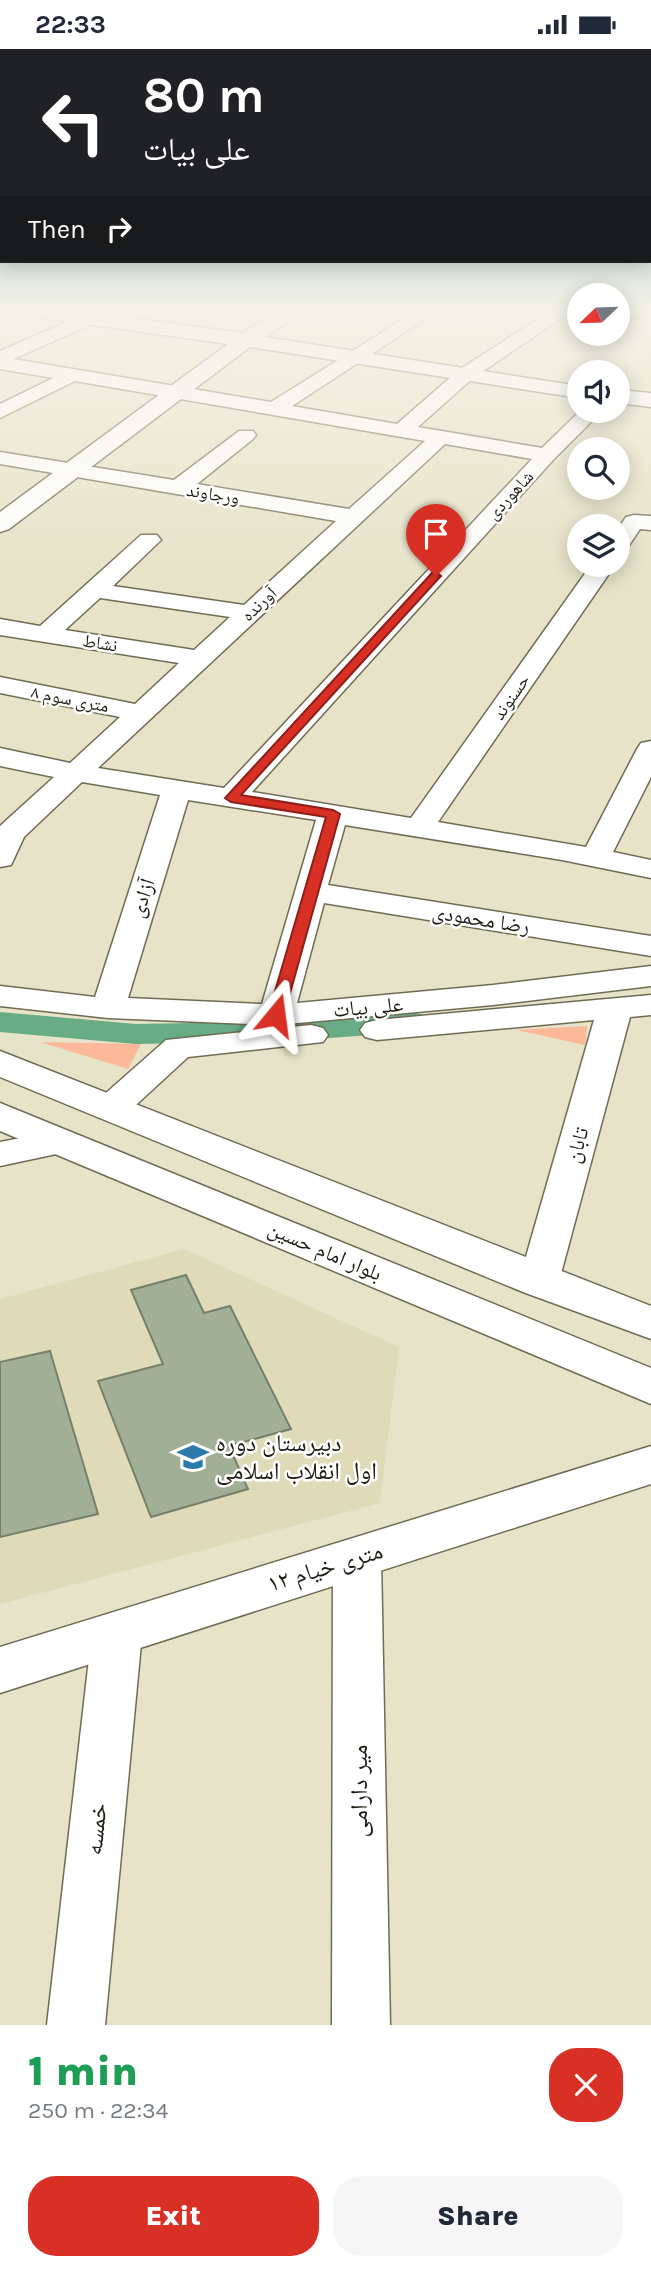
<!DOCTYPE html>
<html lang="en">
<head>
<meta charset="utf-8">
<style>
	:root { --surface:#fff; --page:#f6f6f7; --text:#1f2937; --muted:#747a83; --accent:#d93025 }
	body { margin:0; font-family:Karla,"Noto Naskh Arabic",sans-serif; background:var(--page); color:var(--text); height:100vh; display:flex; flex-direction:column; font-size:26px; white-space:nowrap }
	* { box-sizing:border-box; margin:0 }
	p { font-size:23px; color:var(--muted) }
	.icon { flex:none; width:38px; height:38px; fill:none; stroke:currentColor; stroke-width:2; stroke-linecap:round; stroke-linejoin:round }
	.map { position:relative; height:1976px; overflow:hidden }
	.side { display:flex; flex-direction:column; background:var(--surface); flex:1 }
	.side>* { flex:none }
	.guide { position:absolute; left:0px; top:0px; width:651px; height:214px; box-shadow:0 4px 18px #0003; background:#202124; color:#fff; overflow:hidden }
	.needle { width:46px; rotate:247deg }
	.controls { position:absolute; left:567px; top:234px; display:grid; gap:14px }
	.controls a { display:grid; place-items:center; width:63px; height:63px; border-radius:50%; background:var(--surface); box-shadow:0 4px 18px #0003; font-size:35px }
	.pin { position:absolute; display:grid; place-items:center; width:60px; height:60px; color:#fff; margin:-72px -30px; border-radius:50% 50% 50% 0; rotate:-45deg; box-shadow:0 0 7px #0007 }
	.pin .icon { rotate:45deg }
	.me { position:absolute; width:77px; margin:-38px; rotate:16deg; stroke-linejoin:round; filter:drop-shadow(0 0 5px #0008) }
	.turn { display:flex; align-items:center; gap:24px; height:147px; padding:0 28px; font-size:32px }
	.turn .icon { width:91px; height:91px; stroke-width:2.5 }
	.turn b { display:block; font-size:49px; line-height:60px }
	.then { display:flex; align-items:center; height:66px; padding:0 28px; background:#0003; gap:14px; font-size:26px }
	.round { display:grid; place-items:center; flex:none; width:74px; height:74px; border-radius:28px; background:var(--page) }
	.summary { display:flex; align-items:center; justify-content:space-between; height:119px; padding:0 28px }
	h1 { font-size:42px; font-weight:800; line-height:52px; color:#1e9e55 }
	.button { display:flex; gap:14px; margin-top:auto; padding:14px 28px }
	.button a { flex:1; height:80px; border-radius:28px; background:var(--accent); color:#fff; font-size:28px; font-weight:800; line-height:80px; text-align:center }
	.button a+a { background:var(--page); color:var(--text) }
	.status { display:flex; justify-content:space-between; align-items:center; height:49px; padding:0 35px; background:var(--surface); direction:ltr }
	.status svg { height:19px; fill:currentColor }
	.map>svg:first-child { display:block }
</style>
</head>
<body>
<div class="status"><b>22:33</b><svg viewBox="0 0 49 12"><path d="M0 12V9h3v3zM5 12V6h3v6zM10 12V3h3v9zM15 12V0h3v12zM26 1h20v11H26zM47 4h2v5h-2z"/></svg></div>
<div class="map">
<svg width="651" height="1976" viewBox="0 0 651 1976">
	<rect width="100%" height="100%" fill="#e6e3c8"/>
	<path fill="#dfdbb8" d="M651 305V340L618 336V324H604Z
		M184 1200 399 1298 380 1454 0 1555V1250Z"/>
	<path fill="#fbb999" d="M587 977 585 996 516 981Z
		M40 993 141 995 128 1020Z"/>
	<g fill="none" stroke-linecap="round" stroke-linejoin="round">
		<path fill="#67ac84" fill-rule="evenodd" d="M0 963 136 975 289 972 412 963 424 966 429 973 424 980 412 983 289 992 136 995 0 983Z"/>
	</g>
	<path fill="#a2af97" stroke="#75806a" stroke-width="2" d="M186 1226 204 1264 230 1257 291 1380 229 1397 248 1440 151 1468 98 1332 163 1315 131 1241Z
		M50 1302 98 1465 0 1488V1313Z"/>
	<g fill="none" stroke-linecap="round" stroke-linejoin="round">
		<g stroke="#6f6c54" stroke-width="3">
			<path id="minor" d="M95 261H119L116 265 13 310 271 353 418 261H439L292 357 397 375 459 321 552 261H573L473 329 418 378 542 399 580 362H602L554 410 252 743 411 769 591 516H615L438 773 586 798 637 700 641 694 651 692V728L613 803 651 811V829L562 811 345 776 328 836 651 887V907L324 854 297 954 493 936 651 917V937L493 956 276 976 108 969 0 957V937L95 948 160 746 82 733 24 788 11 816 0 818V777L54 728 0 717V699L70 714 120 668 0 644V628L135 655 179 614 0 586V570L40 577 141 486H157L161 491 113 537 244 556 336 472 0 415V403L174 431 239 382H253L256 386 253 390 197 435 349 460 425 392 75 332 0 369V355L53 329 0 320V302ZM445 395 532 410 224 739 98 719ZM100 549 230 568 194 601 65 581ZM188 751 316 771 262 955 128 949Z
				M618 261H651V271L618 267Z
				M634 466 651 467V481L640 480 626 501 618 503V480L626 468Z
				M651 946V966L630 968 559 1232 553 1242 539 1246 525 1242 519 1232 594 971 377 991 365 988 360 981 365 974 377 971Z
				M311 976 323 979 328 986 323 993 188 1008 124 1067 111 1070 98 1067 93 1059 98 1051 166 991Z
				M62 1081 75 1085 81 1093 75 1101 0 1117V1093Z
				M357 1489 374 1495 381 1508 390 1976H332L333 1508 340 1495Z
				M117 1564 134 1570 142 1584 105 1976H47L92 1584 100 1570Z"/>
		</g>
		<g stroke="#6f6c54" stroke-width="3">
			<path id="tertiary" d="M20 261H71L242 284 281 261H304L265 288 579 337V349L250 298 9 480 0 483V463L228 295 30 267Z
				M618 341 651 344V358L618 354Z
				M651 1397V1435L0 1644V1598Z"/>
		</g>
		<g stroke="#6f6c54" stroke-width="3">
			<path id="secondary" d="M0 1002 651 1257V1290L523 1243 0 1028Z
				M0 1054 651 1319V1355L0 1082Z"/>
		</g>
		<use href="#minor" fill="#fff" fill-rule="evenodd"/>
		<use href="#tertiary" fill="#fff" fill-rule="evenodd"/>
		<use href="#secondary" fill="#fff" fill-rule="evenodd"/>
	</g>
	<linearGradient id="sky" x2="0" y2="1"><stop stop-color="#74b1c0"/><stop offset="0.49" stop-color="#f4f2e6"/><stop offset="1" stop-color="#f4f2e6" stop-opacity="0"/></linearGradient>
	<rect width="651" height="537" fill="url(#sky)"/>
	<path fill="#d93025" stroke="#8d1f18" stroke-width="2" d="M436 523 441 527 439 529 241 746 333 761 340 765 284 966 282 970H271L268 966 326 768 231 753 225 749 432 524Z"/>
	<defs>
		<g id="school-bare" transform="scale(2.415)"><path d="M0-5L7-2L0 1L-7-2ZM-4 1L0 2.5L4 1V4Q0 6-4 4Z" fill="#2a7bac" stroke="#fff" stroke-width="2.5" paint-order="stroke"/></g>
	</defs>
	<g fill-rule="evenodd">
		<use href="#school-bare" x="193" y="1408"/>
	</g>
	<g text-anchor="middle" stroke-width="5" stroke-linejoin="round" paint-order="stroke">
		<g font-size="18" fill="#1d1b12" stroke="#fff">
			<text transform="translate(213 445) rotate(9)" y="6">ورجاوند</text>
			<text transform="translate(510 446) rotate(-47)" y="6">شاهوردی</text>
			<text transform="translate(259 555) rotate(-43)" y="6">آورنده</text>
			<text transform="translate(100 594) rotate(9)" y="6">نشاط</text>
			<text transform="translate(511 648) rotate(-55)" y="6">حسنوند</text>
			<text transform="translate(70 650) rotate(11)" y="6">۸ متری سوم</text>
		</g>
		<g font-size="21" fill="#1d1b12" stroke="#fff">
			<text transform="translate(142 849) rotate(-72)" y="7">آزادی</text>
			<text transform="translate(481 870) rotate(9)" y="7">رضا محمودی</text>
			<text transform="translate(368 958) rotate(-5)" y="7">علی بیات</text>
			<text transform="translate(577 1096) rotate(-74)" y="7">تابان</text>
			<text transform="translate(325 1202) rotate(23)" y="7">بلوار امام حسین</text>
		</g>
		<g font-size="24" fill="#1d1b12" stroke="#fff" text-anchor="start">
			<text x="216" y="1402">دبیرستان دوره<tspan x="216" dy="28">اول انقلاب اسلامی</tspan></text>
		</g>
		<g font-size="24" fill="#1d1b12" stroke="#fff">
			<text transform="translate(325 1518) rotate(-17)" y="8">۱۲ متری خیام</text>
			<text transform="translate(359 1742) rotate(-90)" y="8">میر دارامی</text>
			<text transform="translate(96 1780) rotate(-84)" y="8">خمسه</text>
		</g>
	</g>
</svg>
<div class="controls">
<a><svg class="needle" viewBox="-14 -14 28 28"><path d="M0-13l5 13h-10z" fill="#e53935"/><path d="M0 13l5-13h-10z" fill="#747a83"/></svg></a>
<a><svg class="icon" aria-label="sound" viewBox="0 0 24 24"><path d="M4 9h4l5-4v14l-5-4H4zM17 9q2 3 0 6"/></svg></a>
<a><svg class="icon" aria-label="search" viewBox="0 0 24 24"><circle cx="10" cy="10" r="6"/><path d="M15 15l6 6"/></svg></a>
<a><svg class="icon" aria-label="layers" viewBox="0 0 24 24"><path d="M12 4l9 5-9 5-9-5zM3 14l9 5 9-5"/></svg></a>
</div>
<div class="pin" style="left:436px;top:527px;background:#d93025"><svg class="icon" aria-label="arrive" viewBox="0 0 24 24"><path d="M6 21V4h12l-3 4 3 4H6"/></svg></div>
<svg class="me" style="left:276px;top:966px" viewBox="-20 -20 40 40"><path d="M0-17L14 15 0 8-14 15z" fill="#d93025" stroke="#fff" stroke-width="4"/></svg>
<div class="guide">
<div class="turn"><svg class="icon" aria-label="left" viewBox="0 0 24 24"><path d="M17 20v-9H6M10 6l-5 5 5 5"/></svg><div><b>80 m</b>علی بیات</div></div>
<div class="then">Then<svg class="icon" aria-label="right" viewBox="0 0 24 24"><path d="M7 20v-9h11M14 6l5 5-5 5"/></svg></div>
</div>
</div>
<section class="side">
<div class="summary"><div><h1>1 min</h1><p>250 m · 22:34</p></div><a class="round" style="background:#d93025;color:#fff"><svg class="icon" aria-label="close" viewBox="0 0 24 24"><path d="M6 6l12 12M18 6L6 18"/></svg></a></div>
<div class="button"><a>Exit</a><a>Share</a></div>
</section>
</body>
</html>
